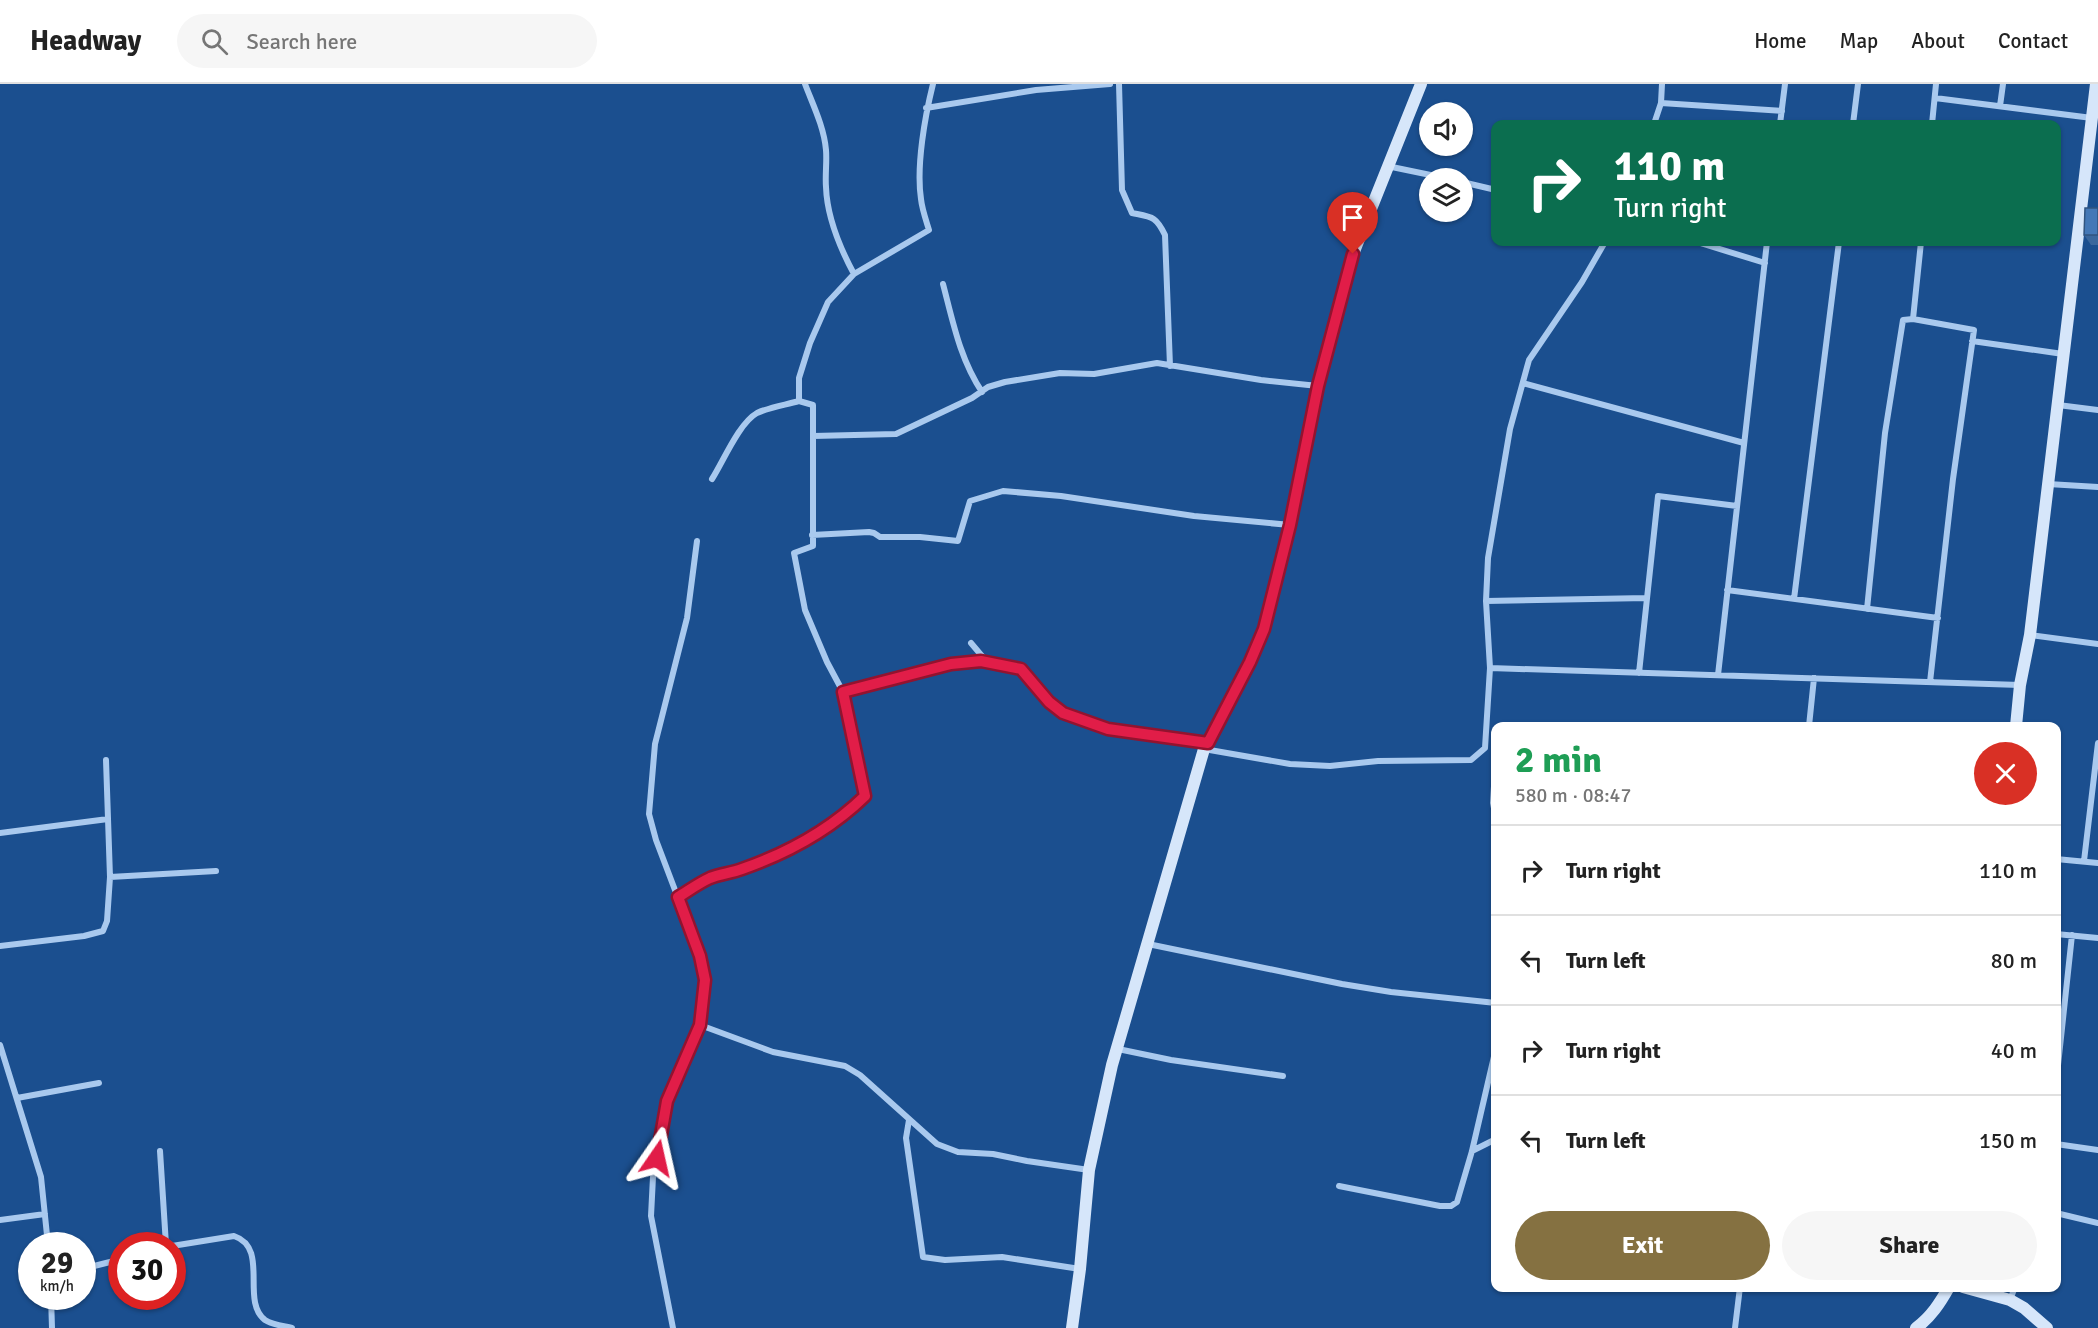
<!DOCTYPE html>
<html lang="en">
<head>
<meta charset="utf-8">
<style>
	:root { --surface:#fff; --page:#f6f6f6; --text:#222; --muted:#767676; --line:#e0e0e0; --accent:#857141 }
	body { margin:0; font-family:Signika,sans-serif; background:var(--page); color:var(--text); height:100vh; display:flex; flex-direction:column; font-size:22px; white-space:nowrap }
	* { box-sizing:border-box; margin:0 }
	p { font-size:20px; color:var(--muted) }
	.icon { flex:none; width:33px; height:33px; fill:none; stroke:currentColor; stroke-width:2; stroke-linecap:round; stroke-linejoin:round }
	.map { position:relative; flex:1; overflow:hidden }
	.drawer { position:absolute; left:1491px; top:638px; width:570px; height:570px; display:flex; flex-direction:column; background:var(--surface); border-radius:12px; box-shadow:0 2px 4px #0004 }
	.drawer>* { flex:none }
	.guide { position:absolute; left:1491px; top:36px; width:570px; height:126px; border-radius:12px; box-shadow:0 2px 4px #0004; background:#0b6e4f; color:#fff; overflow:hidden }
	.controls { position:absolute; left:1419px; top:18px; display:grid; gap:12px }
	.controls a { display:grid; place-items:center; width:54px; height:54px; border-radius:50%; background:var(--surface); box-shadow:0 2px 4px #0004; font-size:30px }
	.speed { position:absolute; left:18px; top:1148px; display:flex; gap:12px; font-size:30px; font-weight:700; text-align:center }
	.speed>* { display:grid; place-content:center; width:78px; height:78px; border-radius:50%; background:var(--surface); box-shadow:0 2px 4px #0004; line-height:1 }
	.speed small { font-size:15px; font-weight:400 }
	.speed .limit { border:9px solid #d22; background:#fff; color:#111 }
	.pin { position:absolute; display:grid; place-items:center; width:51px; height:51px; color:#fff; margin:-62px -26px; border-radius:50% 50% 50% 0; rotate:-45deg; box-shadow:0 0 6px #0007 }
	.pin .icon { rotate:45deg }
	.me { position:absolute; width:66px; margin:-33px; rotate:11deg; stroke-linejoin:round; filter:drop-shadow(0 0 4px #0008) }
	.turn { display:flex; align-items:center; gap:21px; height:126px; padding:0 24px; font-size:27px }
	.turn .icon { width:78px; height:78px; stroke-width:2.5 }
	.turn b { display:block; font-size:42px; line-height:51px }
	.round { display:grid; place-items:center; flex:none; width:63px; height:63px; border-radius:32px; background:var(--page) }
	.overview { display:flex; align-items:center; justify-content:space-between; height:102px; padding:0 24px }
	h1 { font-size:36px; font-weight:700; line-height:45px; color:#1e9e55 }
	.button { display:flex; gap:12px; margin-top:auto; padding:12px 24px }
	.button a { flex:1; height:69px; border-radius:36px; background:var(--accent); color:#fff; font-size:24px; font-weight:700; line-height:69px; text-align:center }
	.button a+a { background:var(--page); color:var(--text) }
	ul { padding:0; list-style:none }
	li { display:flex; align-items:center; gap:18px; height:90px; padding:0 24px; border-top:2px solid var(--line) }
	li div { flex:1 }
	li b { display:block; font-size:22px }
	li em { font-style:normal }
	header { display:flex; align-items:center; gap:36px; box-sizing:border-box; height:84px; padding:0 30px; background:var(--surface); border-bottom:2px solid var(--line) }
	header strong { font-size:28px }
	nav { display:flex; gap:33px; margin-inline-start:auto; font-size:21px }
	.search { width:420px; height:54px; background:var(--page); display:flex; align-items:center; gap:15px; box-sizing:border-box; padding:0 21px; border-radius:33px; color:var(--muted); font-size:22px }
	.map>svg:first-child { display:block }
</style>
</head>
<body>
<header>
<strong>Headway</strong>
<div class="search"><svg class="icon" aria-label="search" viewBox="0 0 24 24"><circle cx="10" cy="10" r="6"/><path d="M15 15l6 6"/></svg>Search here</div>
<nav><a>Home</a><a>Map</a><a>About</a><a>Contact</a></nav>
</header>
<div class="map">
<svg width="2098" height="1244" viewBox="0 0 2098 1244">
	<rect width="100%" height="100%" fill="#1b4f8f"/>
	<g fill="none" stroke-linecap="round" stroke-linejoin="round">
		<path stroke="#a9c9ee" stroke-width="6" d="M805 0C813 21 824 43 826 66 827 78 825 91 826 103 827 133 840 164 854 190
			M1119 0 1122 106 1132 129C1152 133 1156 132 1165 151L1170 282
			M1935 14 2092 34
			M1661 19 1782 27
			M2000 22 2003 0
			M926 24 1036 6 1110 0
			M1654 40 1661 19 1662 0
			M1780 40 1785 0
			M1853 40 1858 0
			M1932 40 1936 0
			M1387 82 1445 94
			M1462 98 1496 106
			M1697 158 1765 179
			M1921 158 1913 235 1974 246 1953 395 1930 598
			M943 200C953 238 960 275 982 308
			M1972 257 2063 270
			M1523 299 1744 359
			M2058 321 2098 326
			M813 352 896 350 972 314 988 303 1005 298 1060 289 1094 290 1157 279 1261 296 1318 302
			M712 395C723 378 739 339 757 329 770 323 785 321 799 317
			M2048 400 2098 403
			M812 451 869 448 874 449 880 453H920L958 457 970 417 1003 407 1061 412 1194 432 1290 441
			M697 457 687 534 655 660 649 730 656 756 700 872 705 896 700 941 773 968 845 982 860 991 937 1060 958 1068 993 1070 1027 1077 1089 1086
			M1727 506 1938 534
			M1794 515 1839 158
			M1486 517 1647 514
			M1867 525 1885 349 1903 236 1913 235
			M2030 551 2098 560
			M971 559 987 578
			M1490 584 2020 601
			M1639 589 1658 412 1737 422
			M1718 591 1767 158
			M843 608 951 580 981 577 1021 585 1049 618 1063 629 1108 645 1208 659
			M1809 642 1814 594
			M1204 665 1290 680 1330 682 1378 677 1471 676 1485 664 1490 584 1486 517 1488 474 1510 345 1529 276 1582 198 1605 158
			M1496 669 1493 719 1496 735
			M0 749 108 735
			M2056 775 2098 779
			M2084 777 2098 659
			M110 793 216 787
			M678 814C688 807 699 799 710 794 720 790 731 789 742 785 788 769 830 746 865 712L843 608 827 578 805 526 794 469 813 462V321L799 317V294L810 259 828 218 854 190 929 146C926 136 922 125 921 115 916 82 925 32 933 0
			M2056 850 2098 854
			M1148 860 1342 900 1391 908 1496 919
			M0 862 84 852 103 847 107 837 110 793 106 676
			M0 961 41 1093 48 1161
			M1118 965 1171 976 1283 992
			M2056 1000 2072 851
			M17 1014 99 999
			M909 1036 906 1054 923 1173 945 1176 1002 1173 1080 1185
			M2056 1060 2098 1066
			M160 1067 166 1161
			M1472 1067 1496 1055
			M1339 1102 1440 1122H1451L1457 1118 1472 1067 1496 964
			M2056 1129 2098 1139
			M0 1136 45 1130
			M172 1162 234 1152C270 1164 240 1217 265 1236 273 1241 284 1242 292 1244
			M82 1185 122 1175
			M51 1212 52 1244
			M2010 1216 2015 1203
			M673 1244 651 1132 653 1093 667 1017 700 941
			M1735 1244 1740 1203"/>
		<path stroke="#d6e6fa" stroke-width="12" d="M2016 642 2020 601 2030 551 2096 0
			M1963 1203 2010 1216 2024 1224 2047 1244
			M1072 1244 1080 1185 1089 1086 1112 981 1204 665 1250 578 1264 545 1290 441 1318 302 1353 170 1421 0
			M1916 1244C1931 1233 1940 1219 1949 1203"/>
	</g>
	<path fill="#3a679d" d="M2098 124V161H2091L2084 151Z"/>
	<path fill="#4478b7" stroke="#305480" stroke-width="1.5" d="M2085 124H2098V151H2084Z"/>
	<g fill="none" stroke-linecap="round" stroke-linejoin="round">
		<g stroke="#92132f" stroke-width="15">
			<path id="route" d="M657 1074 667 1017 700 941 705 896 700 872 678 813C688 807 699 799 710 794 720 790 731 789 742 785 788 769 830 746 865 712L843 608 951 580 981 577 1021 585 1049 618 1063 629 1108 645 1208 659 1250 578 1264 545 1290 441 1318 302 1353 170"/>
		</g>
		<use href="#route" stroke="#e11d48" stroke-width="10"/>
	</g>
</svg>
<div class="controls">
<a><svg class="icon" aria-label="sound" viewBox="0 0 24 24"><path d="M4 9h4l5-4v14l-5-4H4zM17 9q2 3 0 6"/></svg></a>
<a><svg class="icon" aria-label="layers" viewBox="0 0 24 24"><path d="M12 4l9 5-9 5-9-5zM3 14l9 5 9-5"/></svg></a>
</div>
<div class="speed"><div>29<small>km/h</small></div><div class="limit">30</div></div>
<div class="pin" style="left:1353px;top:170px;background:#d93025"><svg class="icon" aria-label="arrive" viewBox="0 0 24 24"><path d="M6 21V4h12l-3 4 3 4H6"/></svg></div>
<svg class="me" style="left:657px;top:1074px" viewBox="-20 -20 40 40"><path d="M0-17L14 15 0 8-14 15z" fill="#e11d48" stroke="#fff" stroke-width="4"/></svg>
<div class="guide">
<div class="turn"><svg class="icon" aria-label="right" viewBox="0 0 24 24"><path d="M7 20v-9h11M14 6l5 5-5 5"/></svg><div><b>110 m</b>Turn right</div></div>
</div>
<section class="drawer">
<div class="overview"><div><h1>2 min</h1><p>580 m · 08:47</p></div><a class="round" style="background:#d93025;color:#fff"><svg class="icon" aria-label="close" viewBox="0 0 24 24"><path d="M6 6l12 12M18 6L6 18"/></svg></a></div>
<ul>
<li><svg class="icon" aria-label="right" viewBox="0 0 24 24"><path d="M7 20v-9h11M14 6l5 5-5 5"/></svg><div><b>Turn right</b></div><em>110 m</em></li>
<li><svg class="icon" aria-label="left" viewBox="0 0 24 24"><path d="M17 20v-9H6M10 6l-5 5 5 5"/></svg><div><b>Turn left</b></div><em>80 m</em></li>
<li><svg class="icon" aria-label="right" viewBox="0 0 24 24"><path d="M7 20v-9h11M14 6l5 5-5 5"/></svg><div><b>Turn right</b></div><em>40 m</em></li>
<li><svg class="icon" aria-label="left" viewBox="0 0 24 24"><path d="M17 20v-9H6M10 6l-5 5 5 5"/></svg><div><b>Turn left</b></div><em>150 m</em></li>
</ul>
<div class="button"><a>Exit</a><a>Share</a></div>
</section>
</div>
</body>
</html>
